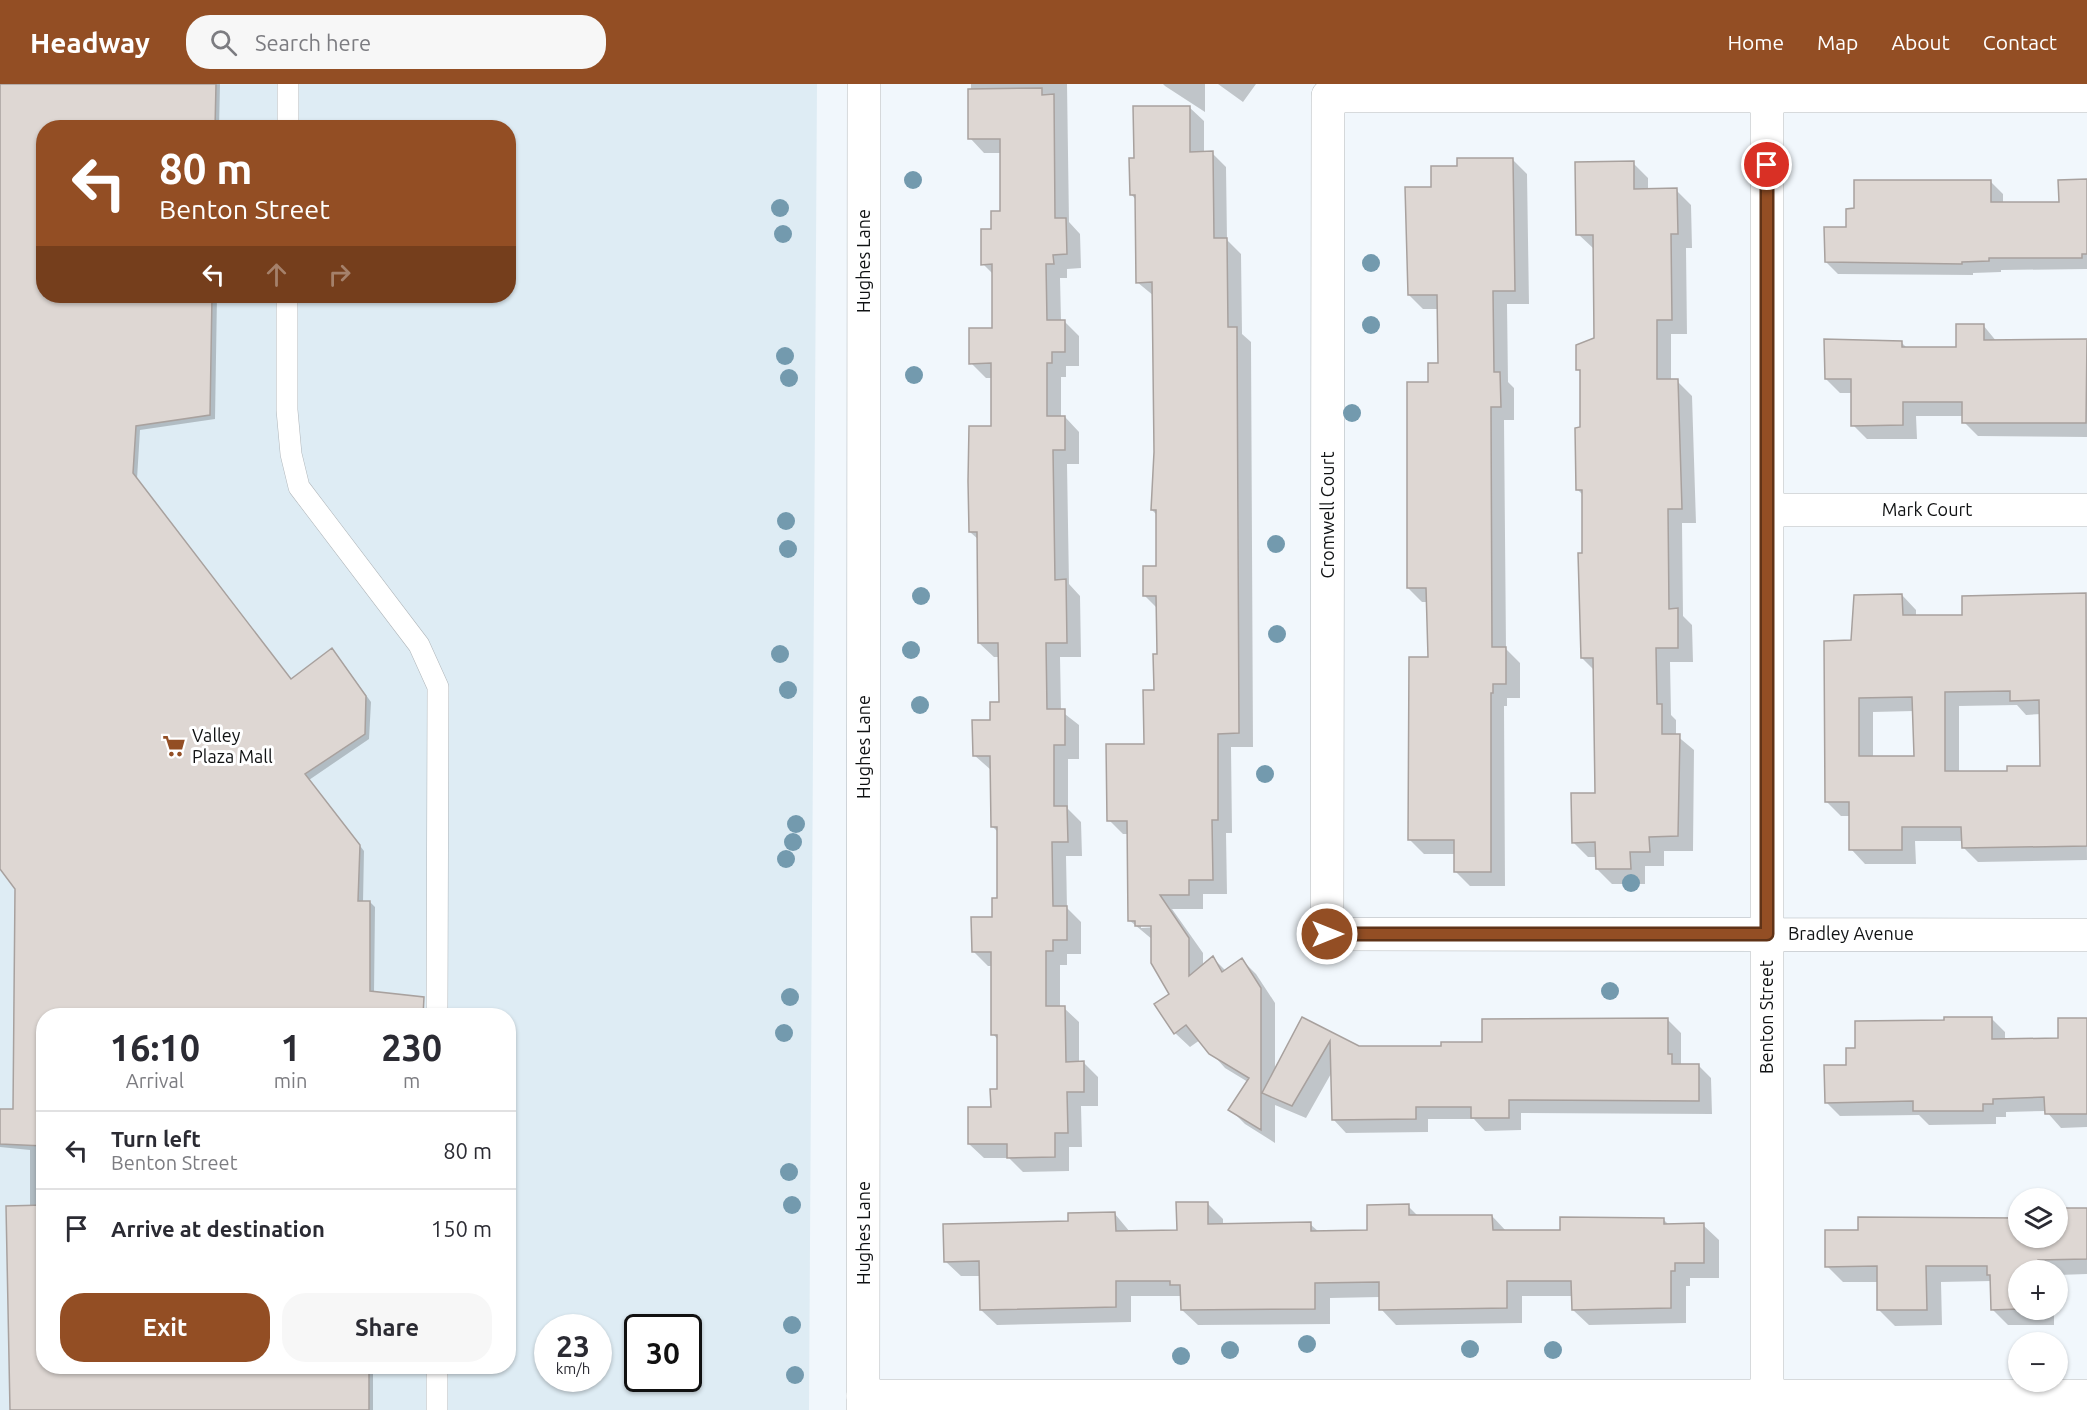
<!DOCTYPE html>
<html lang="en">
<head>
<meta charset="utf-8">
<style>
	:root { --surface:#fff; --page:#f7f7f7; --text:#2b2b33; --muted:#7c7c81; --line:#e1e1e2; --accent:#934e24 }
	body { margin:0; font-family:Ubuntu,sans-serif; background:var(--page); color:var(--text); height:100vh; display:flex; flex-direction:column; font-size:22px; white-space:nowrap }
	* { box-sizing:border-box; margin:0 }
	p { font-size:20px; color:var(--muted) }
	.icon { flex:none; width:33px; height:33px; fill:none; stroke:currentColor; stroke-width:2; stroke-linecap:round; stroke-linejoin:round }
	.map { position:relative; flex:1; overflow:hidden }
	.sheet { position:absolute; left:36px; top:924px; width:480px; height:366px; display:flex; flex-direction:column; background:var(--surface); border-radius:24px; box-shadow:0 2px 4px #0004 }
	.sheet>* { flex:none }
	.banner { position:absolute; left:36px; top:36px; width:480px; height:183px; border-radius:24px; box-shadow:0 2px 4px #0004; background:#934e24; color:#fff; overflow:hidden }
	.fabs { position:absolute; left:2008px; top:1104px; display:grid; gap:12px }
	.fabs a { display:grid; place-items:center; width:60px; height:60px; border-radius:50%; background:var(--surface); box-shadow:0 2px 4px #0004; font-size:30px }
	.speed { position:absolute; left:534px; top:1230px; display:flex; gap:12px; font-size:30px; font-weight:700; text-align:center }
	.speed>* { display:grid; place-content:center; width:78px; height:78px; border-radius:50%; background:var(--surface); box-shadow:0 2px 4px #0004; line-height:1 }
	.speed small { font-size:15px; font-weight:400 }
	.speed .limit { border:3px solid #111; border-radius:9px; background:#fff; color:#111 }
	.pin { position:absolute; display:grid; place-items:center; width:51px; height:51px; color:#fff; margin:-26px; border:3px solid #fff; border-radius:50%; box-shadow:0 2px 6px #0007 }
	.me { position:absolute; width:66px; margin:-33px; rotate:90deg; stroke-linejoin:round; filter:drop-shadow(0 0 4px #0008) }
	.turn { display:flex; align-items:center; gap:21px; height:126px; padding:0 24px; font-size:27px }
	.turn .icon { width:78px; height:78px; stroke-width:2.5 }
	.turn b { display:block; font-size:42px; line-height:51px }
	.lanes { display:flex; align-items:center; height:57px; padding:0 24px; background:#0003; justify-content:center; gap:30px; direction:ltr }
	.lanes .off { opacity:.35 }
	.eta { display:flex; justify-content:space-evenly; align-items:center; height:102px; text-align:center }
	.eta b { font-size:36px; font-weight:700; line-height:42px }
	.cta { display:flex; gap:12px; margin-top:auto; padding:12px 24px }
	.cta a { flex:1; height:69px; border-radius:24px; background:var(--accent); color:#fff; font-size:24px; font-weight:700; line-height:69px; text-align:center }
	.cta a+a { background:var(--page); color:var(--text) }
	ul { padding:0; list-style:none }
	li { display:flex; align-items:center; gap:18px; height:78px; padding:0 24px; border-top:2px solid var(--line) }
	li div { flex:1 }
	li b { display:block; font-size:22px }
	li em { font-style:normal }
	header { display:flex; align-items:center; gap:36px; box-sizing:border-box; height:84px; padding:0 30px; background:var(--accent); color:#fff }
	header strong { font-size:28px }
	nav { display:flex; gap:33px; margin-inline-start:auto; font-size:21px }
	.search { width:420px; height:54px; background:var(--page); display:flex; align-items:center; gap:15px; box-sizing:border-box; padding:0 21px; border-radius:24px; color:var(--muted); font-size:22px }
	.map>svg:first-child { display:block }
</style>
</head>
<body>
<header>
<strong>Headway</strong>
<div class="search"><svg class="icon" aria-label="search" viewBox="0 0 24 24"><circle cx="10" cy="10" r="6"/><path d="M15 15l6 6"/></svg>Search here</div>
<nav><a>Home</a><a>Map</a><a>About</a><a>Contact</a></nav>
</header>
<div class="map">
<svg width="2087" height="1326" viewBox="0 0 2087 1326">
	<rect width="100%" height="100%" fill="#f1f7fc"/>
	<path fill="#deecf4" fill-rule="evenodd" d="M0 0H817L809 1326H0ZM44 44H508V212H44ZM44 932H508V1282H44ZM548 1244H598V1294H548ZM638 1244H688V1294H638Z"/>
	<path fill="#0003" fill-rule="evenodd" d="M0 0H220L219 44H44V212H217L215 335 140 346 137 395 292 597 337 571 371 618 369 655 309 696 364 767 363 818H370L375 823 374 909 44 932V1282H373V1326H12L30 1123V1066L0 1063V1027L15 1026 17 804 0 782Z
		M971 0H1067L1069 138 1080 150 1081 184 1067 185V194H1060L1061 237H1064L1079 252V282H1066V293H1061V333H1065L1079 348V380H1067L1069 500 1080 512 1081 573H1060L1061 627 1079 641V675H1068V725L1081 738 1082 772H1066L1067 824 1081 838V870H1067V881H1060V924H1064L1079 938V979H1084L1098 993V1022H1081L1082 1063H1069V1087L1023 1088 1009 1074H984L969 1060 992 1025 998 1006V956L993 950V882H988L973 867 994 835 999 815V749L992 742 991 686 974 671 1000 620V573H994L979 559V456L970 448 993 343V294H986L971 279 994 246V191L983 180 993 146 1001 129V69H984L970 54Z
		M1163 0H1205V28L1165 2Z
		M1218 0H1256L1243 18Z
		M1189 23 1204 37V69H1212L1226 83 1227 156 1241 170 1242 250 1251 258 1253 663H1231L1232 749H1226L1227 810H1203V825H1172L1203 869V882L1213 874 1226 887 1242 876 1256 890 1275 919V988L1302 935 1359 964H1443L1667 935 1681 949V982L1698 981 1711 994 1712 1030 1521 1029V1046L1485 1047 1474 1035H1428V1048L1346 1049 1333 1035 1332 988 1306 1034 1275 1021V1059L1245 1040 1230 1025 1248 998 1225 984 1200 956 1190 963 1175 949 1156 920 1171 910 1153 856 1129 836V750H1123L1109 736 1146 661 1158 571V525L1145 512 1158 483 1157 431 1152 426 1155 368 1154 212 1137 198 1136 116 1131 110 1135 75ZM1159 840V843L1141 844V841Z
		M1512 75 1527 90 1529 220H1507L1508 298 1514 304V336H1504L1506 565 1520 579V614H1507V622H1504L1505 802H1470L1456 788 1455 770H1424L1410 756 1430 574 1428 518H1422L1408 504 1430 299 1440 281 1439 225H1423L1409 211 1433 105 1459 83Z
		M1633 79 1648 94V106H1676L1691 121 1692 164H1686L1687 250H1671V297H1677L1692 312 1696 439H1682L1683 532 1692 541 1693 578H1670L1671 631 1676 636V651L1694 666 1693 767H1664V782H1645V800H1612L1597 785V773H1588L1573 758 1597 711 1595 587 1582 574 1584 412 1578 406 1582 345 1581 288 1578 285 1595 255 1594 165 1578 150Z
		M2087 97V185L2001 186V188L1973 189V191L1838 190 1826 178 1847 144 1991 98 2003 110V120H2060Z
		M1983 241 1997 258 2087 257V353L1978 352 1964 338V332H1916L1917 355H1867L1853 341V309H1840L1826 295 1902 259 1908 265H1958Z
		M2085 510 2087 776 1978 778 1963 763V757H1915L1916 780H1865L1851 765 1850 732H1841L1826 717 1853 558 1902 511 1916 526V533H1963ZM2017 621 2026 631 2041 630 2042 684 2009 688 1959 689V622ZM1914 627 1916 673 1873 674V628Z
		M1991 934 2005 948V957L2059 956 2087 936V1043L2061 1044 2046 1027 2006 1028V1033H1996V1040L1929 1041 1919 1031 1840 1032 1826 1018 1857 966 1856 939Z
		M1207 1119 1223 1135V1141L1310 1140 1319 1148H1369L1408 1122 1419 1133 1492 1132 1507 1148H1561L1663 1135 1669 1141H1703L1719 1156V1194H1690V1202H1686V1239L1589 1241 1573 1226V1212H1522V1239L1396 1241 1381 1225 1380 1213 1330 1214V1240L1198 1241 1182 1226V1212H1131V1238L997 1241 981 1226V1192H961L945 1177 1069 1138 1115 1130 1130 1148H1178Z
		M2087 1126V1190L2058 1191V1186H2019V1226H2054V1241H2008L1992 1225V1197L1941 1198 1942 1241 1895 1242 1879 1226 1878 1198H1843L1827 1182 1859 1147 2019 1135V1154H2058V1135Z"/>
	<path fill="#ded7d3" stroke="#a8a19e" stroke-width="1.5" fill-rule="evenodd" d="M0 0H216L215 44H44V212H212L210 331 136 342 133 389 291 595 332 564 366 612 365 650 305 690 360 761 358 817H370V907L424 913 423 932H44V1062L0 1060V1025H13L15 805 0 785Z
		M1042 4V11L1054 10 1055 134H1066L1067 170 1053 171 1054 180H1046L1047 236H1065V268H1052V279H1047V332H1065V366H1053L1055 496 1066 495 1067 559H1046L1047 625H1065V661H1054V722H1067L1068 758H1052L1053 822H1067V856H1053V867H1046V922H1065L1066 978 1084 977V1008H1067L1068 1049H1055V1073L1007 1074V1060H968V1023H991L990 1005H997V951H991V868H972L971 833H992V814H997V743H991L990 672H973L972 636H990V618H999L998 559H978L977 448H969L968 397 969 342H991V279L969 280V244H992V180L981 181V145H991V127H1000V55H968V5Z
		M1133 22H1190V68L1213 67 1214 154H1227L1228 243H1237L1239 649 1218 650V736H1212L1213 796H1189V811H1160L1189 854V892L1213 872 1222 888 1242 874 1261 904V1046L1228 1026 1249 994 1209 970 1186 941 1174 950 1154 920 1169 910 1151 879V842H1135V837H1128L1127 737H1107L1106 660H1144L1143 606H1154L1153 570H1157L1156 512H1143V482H1156V426H1151L1154 368 1152 198 1136 199 1135 111H1130L1129 74H1134Z
		M1457 74H1513L1515 207H1493L1494 288H1500L1501 323H1491L1492 563H1506V600H1493V609H1491V788H1454V756H1408L1409 573H1428L1426 504H1407V298H1428V279H1438L1437 211H1408L1405 103H1431V82H1457Z
		M1634 77V105L1677 104 1678 150H1671L1672 236H1657V295H1678L1682 425H1668L1669 525 1678 524V564H1656L1657 620H1662V650H1680L1678 752 1649 753 1650 768H1630L1631 785H1596L1595 758 1572 759 1571 709H1595L1593 574H1581L1578 469H1582V406H1576L1575 344 1580 343V286H1576V261L1594 254 1593 151H1576L1575 78Z
		M2087 95V170H2082V174H1989V177L1962 178V180L1825 178 1824 143H1846V125L1854 124V96H1991V118H2059L2058 96Z
		M1956 240H1984V256L2087 255 2086 339H1962V318H1903V341L1851 342V295H1825L1824 255 1902 257V263H1956Z
		M2086 509 2087 762 1962 764 1961 743H1902V766H1849V718H1825L1824 557 1851 556 1854 511 1902 510 1903 531H1962V512ZM2010 607V617L2039 616 2040 682H2007V687H1945V608ZM1912 613 1914 672H1859V614Z
		M1302 933 1359 962H1441V958H1482V935L1668 934V970H1672V980H1699V1017L1509 1016V1034H1471V1023H1416V1035L1332 1036 1330 957 1292 1022 1262 1009Z
		M1944 933H1992V955L2058 954V934H2087V1030H2045L2044 1013 1993 1015V1020H1983V1027H1913V1017L1825 1019 1824 981H1846V964H1855V937L1944 936Z
		M1176 1118H1208V1140L1311 1138V1147L1367 1146V1121L1409 1120V1131H1492L1493 1146H1560V1133L1664 1134V1140L1704 1139V1179H1675V1187H1671V1224L1572 1226 1571 1197H1507V1224L1379 1226V1198L1315 1199V1225L1181 1226 1180 1201H1170V1197H1116V1223L980 1226 979 1177 944 1178 943 1140 1068 1137V1129L1115 1128 1116 1147 1177 1146Z
		M44 1121V1282H369V1326H10L6 1122Z
		M2060 1124H2087V1175L2038 1176V1186H2019V1225L1991 1226 1990 1191H1987V1182H1926L1927 1226H1877V1182L1825 1183V1146H1858V1133L2019 1134V1154H2058Z"/>
	<g fill="none" stroke-linecap="round" stroke-linejoin="round">
		<g stroke="#afb5b9" stroke-width="22">
			<path id="lane" d="M288 44V0
				M287 212V326L291 370 299 403 419 561 438 603 437 932
				M437 1326V1282"/>
		</g>
		<g stroke="#afb5b9" stroke-width="34">
			<path id="street" d="M2087 12H1328L1327 850 2087 851
				M1767 426H2087
				M863 1312H2087
				M1767 1326V0"/>
		</g>
		<g stroke="#afb5b9" stroke-width="34">
			<path id="secondary" d="M863 1326 864 0"/>
		</g>
		<use href="#lane" stroke="#fff" stroke-width="21"/>
		<use href="#street" stroke="#fff" stroke-width="33"/>
		<use href="#secondary" stroke="#fff" stroke-width="33"/>
	</g>
	<g fill="#739aae">
		<circle cx="913" cy="96" r="9"/>
		<circle cx="780" cy="124" r="9"/>
		<circle cx="783" cy="150" r="9"/>
		<circle cx="1371" cy="179" r="9"/>
		<circle cx="1371" cy="241" r="9"/>
		<circle cx="785" cy="272" r="9"/>
		<circle cx="914" cy="291" r="9"/>
		<circle cx="789" cy="294" r="9"/>
		<circle cx="1352" cy="329" r="9"/>
		<circle cx="786" cy="437" r="9"/>
		<circle cx="1276" cy="460" r="9"/>
		<circle cx="788" cy="465" r="9"/>
		<circle cx="921" cy="512" r="9"/>
		<circle cx="1277" cy="550" r="9"/>
		<circle cx="911" cy="566" r="9"/>
		<circle cx="780" cy="570" r="9"/>
		<circle cx="788" cy="606" r="9"/>
		<circle cx="920" cy="621" r="9"/>
		<circle cx="1265" cy="690" r="9"/>
		<circle cx="796" cy="740" r="9"/>
		<circle cx="793" cy="758" r="9"/>
		<circle cx="786" cy="775" r="9"/>
		<circle cx="1631" cy="799" r="9"/>
		<circle cx="1610" cy="907" r="9"/>
		<circle cx="790" cy="913" r="9"/>
		<circle cx="784" cy="949" r="9"/>
		<circle cx="789" cy="1088" r="9"/>
		<circle cx="792" cy="1121" r="9"/>
		<circle cx="792" cy="1241" r="9"/>
		<circle cx="1307" cy="1260" r="9"/>
		<circle cx="1470" cy="1265" r="9"/>
		<circle cx="1230" cy="1266" r="9"/>
		<circle cx="1553" cy="1266" r="9"/>
		<circle cx="1181" cy="1272" r="9"/>
		<circle cx="795" cy="1291" r="9"/>
	</g>
	<g fill="none" stroke-linecap="round" stroke-linejoin="round">
		<g stroke="#603317" stroke-width="15">
			<path id="route" d="M1327 850H1767V81"/>
		</g>
		<use href="#route" stroke="#934e24" stroke-width="10"/>
	</g>
	<defs>
		<g id="supermarket-bare" transform="scale(1.8)"><path d="M-6-5.5h2.5l.6 2H6L4.5 2H-2.5L-4.4-4H-6ZM-1.5 3.2a1.3 1.3 0 1 0 .1 0ZM3 3.2a1.3 1.3 0 1 0 .1 0Z" fill="#934e24" stroke="#fff" stroke-width="2.5" paint-order="stroke"/></g>
	</defs>
	<g fill-rule="evenodd">
		<use href="#supermarket-bare" x="174" y="662"/>
	</g>
	<g text-anchor="middle" stroke-width="6" stroke-linejoin="round" paint-order="stroke">
		<g font-size="18" fill="#101213" stroke="#fff">
			<text transform="translate(864 177) rotate(-90)" y="6">Hughes Lane</text>
			<text x="1927" y="432">Mark Court</text>
			<text transform="translate(1328 431) rotate(-90)" y="6">Cromwell Court</text>
			<text transform="translate(864 663) rotate(-90)" y="6">Hughes Lane</text>
			<text x="1851" y="856">Bradley Avenue</text>
			<text transform="translate(1767 933) rotate(-90)" y="6">Benton Street</text>
			<text transform="translate(864 1149) rotate(-90)" y="6">Hughes Lane</text>
		</g>
		<g font-size="18" fill="#101213" stroke="#fff" text-anchor="start">
			<text x="192" y="658">Valley<tspan x="192" dy="21">Plaza Mall</tspan></text>
		</g>
	</g>
</svg>
<div class="fabs">
<a><svg class="icon" aria-label="layers" viewBox="0 0 24 24"><path d="M12 4l9 5-9 5-9-5zM3 14l9 5 9-5"/></svg></a>
<a>+</a>
<a>−</a>
</div>
<div class="speed"><div>23<small>km/h</small></div><div class="limit">30</div></div>
<div class="pin" style="left:1767px;top:81px;background:#d93025"><svg class="icon" aria-label="arrive" viewBox="0 0 24 24"><path d="M6 21V4h12l-3 4 3 4H6"/></svg></div>
<svg class="me" style="left:1327px;top:850px" viewBox="-20 -20 40 40"><circle r="17" fill="#934e24" stroke="#fff" stroke-width="3"/><path d="M0-11L8 9 0 5-8 9z" fill="#fff"/></svg>
<div class="banner">
<div class="turn"><svg class="icon" aria-label="left" viewBox="0 0 24 24"><path d="M17 20v-9H6M10 6l-5 5 5 5"/></svg><div><b>80 m</b>Benton Street</div></div>
<div class="lanes"><svg class="icon" aria-label="left" viewBox="0 0 24 24"><path d="M17 20v-9H6M10 6l-5 5 5 5"/></svg><svg class="icon off" aria-label="ahead" viewBox="0 0 24 24"><path d="M12 20V5M6 11l6-6 6 6"/></svg><svg class="icon off" aria-label="right" viewBox="0 0 24 24"><path d="M7 20v-9h11M14 6l5 5-5 5"/></svg></div>
</div>
<section class="sheet">
<div class="eta">
<div><b>16:10</b><p>Arrival</p></div>
<div><b>1</b><p>min</p></div>
<div><b>230</b><p>m</p></div>
</div>
<ul>
<li><svg class="icon" aria-label="left" viewBox="0 0 24 24"><path d="M17 20v-9H6M10 6l-5 5 5 5"/></svg><div><b>Turn left</b><p>Benton Street</p></div><em>80 m</em></li>
<li><svg class="icon" aria-label="arrive" viewBox="0 0 24 24"><path d="M6 21V4h12l-3 4 3 4H6"/></svg><div><b>Arrive at destination</b></div><em>150 m</em></li>
</ul>
<div class="cta"><a>Exit</a><a>Share</a></div>
</section>
</div>
</body>
</html>
